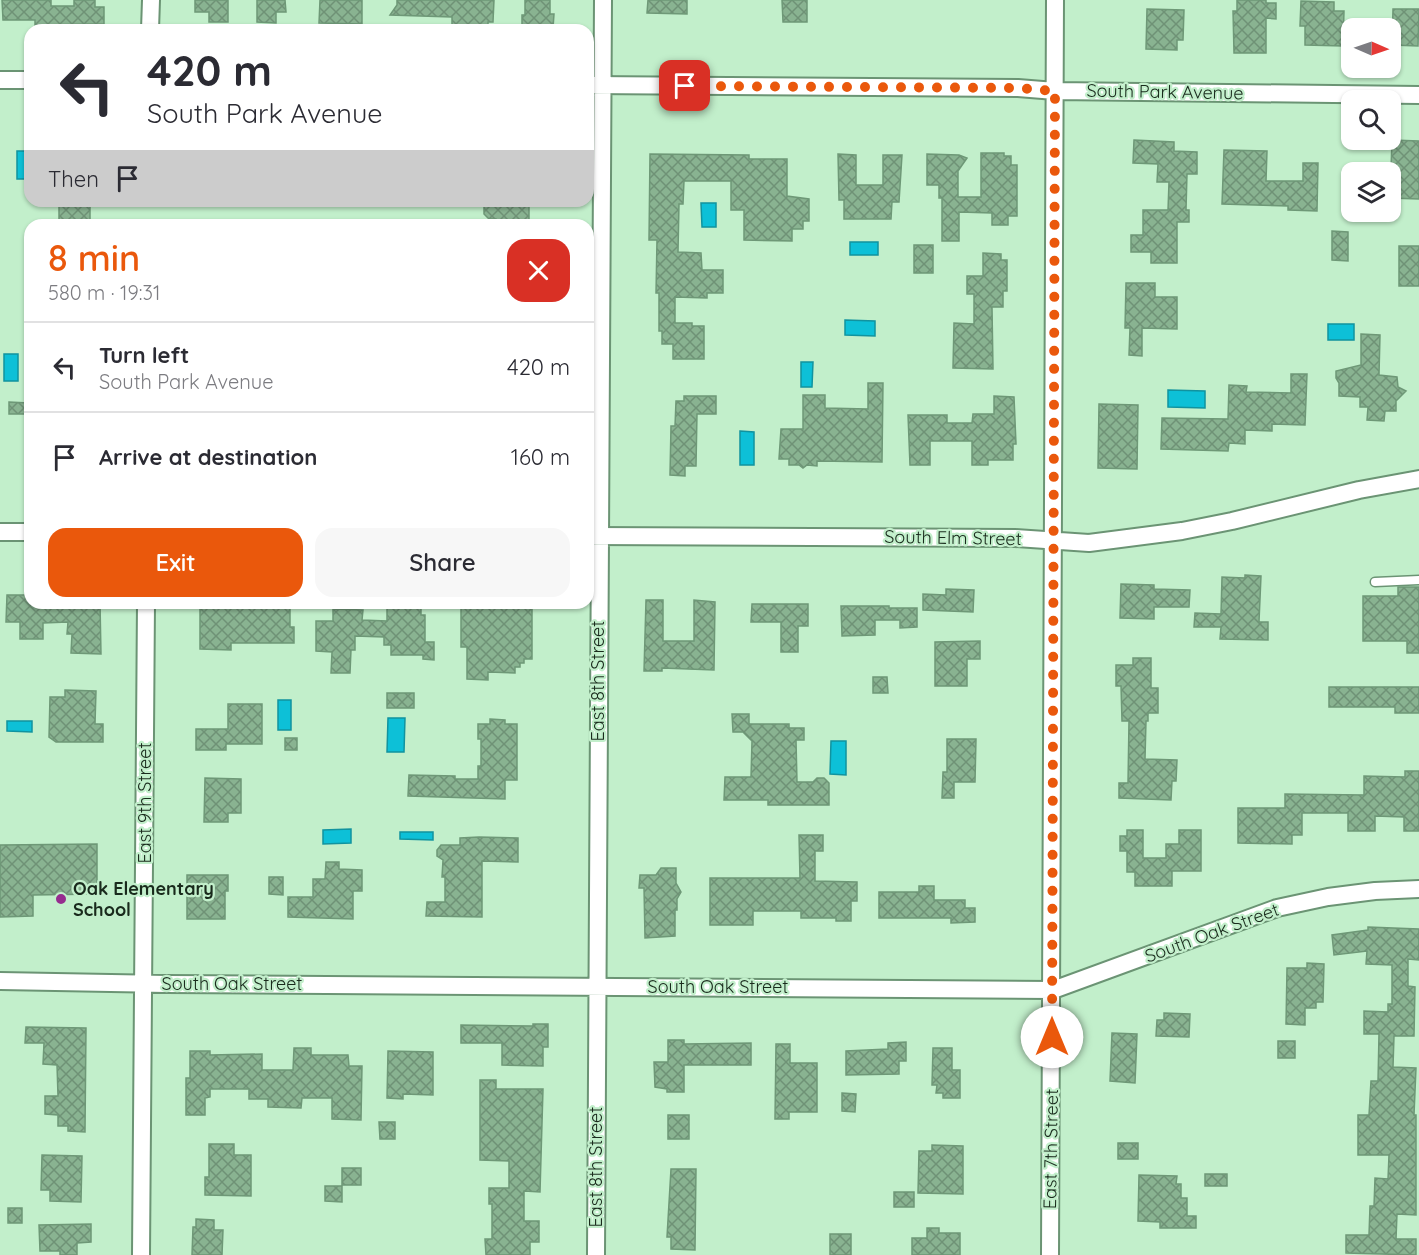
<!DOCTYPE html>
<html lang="en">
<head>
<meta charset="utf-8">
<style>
	:root { --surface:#fff; --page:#f7f7f7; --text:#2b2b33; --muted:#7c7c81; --line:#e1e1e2; --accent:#ea580c }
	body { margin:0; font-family:Quicksand,sans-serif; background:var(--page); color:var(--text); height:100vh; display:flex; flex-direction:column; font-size:22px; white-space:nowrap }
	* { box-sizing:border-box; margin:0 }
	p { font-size:20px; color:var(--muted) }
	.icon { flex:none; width:33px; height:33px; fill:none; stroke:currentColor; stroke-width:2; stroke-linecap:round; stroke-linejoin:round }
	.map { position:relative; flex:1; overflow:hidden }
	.panel { position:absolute; left:24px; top:219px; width:570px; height:390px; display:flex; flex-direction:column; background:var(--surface); border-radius:18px; box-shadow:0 2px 4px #0004 }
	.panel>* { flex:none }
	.top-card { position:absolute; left:24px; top:24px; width:570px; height:183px; border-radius:18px; box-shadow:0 2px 4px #0004; background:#fff; color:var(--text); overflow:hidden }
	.needle { width:39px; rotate:92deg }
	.fabs { position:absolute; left:1341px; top:18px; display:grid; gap:12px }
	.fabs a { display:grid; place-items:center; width:60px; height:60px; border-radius:12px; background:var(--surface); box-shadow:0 2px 4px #0004; font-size:30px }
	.pin { position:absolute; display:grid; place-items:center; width:51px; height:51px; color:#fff; margin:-26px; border-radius:12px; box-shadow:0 3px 9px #0006 }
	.me { position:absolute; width:66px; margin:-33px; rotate:0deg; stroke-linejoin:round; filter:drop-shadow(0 0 4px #0008) }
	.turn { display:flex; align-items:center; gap:21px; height:126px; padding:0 24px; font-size:27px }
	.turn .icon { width:78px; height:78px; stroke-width:2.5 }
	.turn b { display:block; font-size:42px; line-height:51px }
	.then { display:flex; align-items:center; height:57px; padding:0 24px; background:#0003; gap:12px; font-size:22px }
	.round { display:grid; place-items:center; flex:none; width:63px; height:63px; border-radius:18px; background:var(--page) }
	.headline { display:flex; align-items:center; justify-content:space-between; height:102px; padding:0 24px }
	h1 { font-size:36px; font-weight:600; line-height:45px; color:var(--accent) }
	.button { display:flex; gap:12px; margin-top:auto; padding:12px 24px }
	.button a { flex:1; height:69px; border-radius:18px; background:var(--accent); color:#fff; font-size:24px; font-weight:600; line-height:69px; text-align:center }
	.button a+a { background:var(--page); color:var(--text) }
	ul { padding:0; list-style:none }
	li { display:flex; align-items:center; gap:18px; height:90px; padding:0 24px; border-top:2px solid var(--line) }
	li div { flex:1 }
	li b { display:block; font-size:22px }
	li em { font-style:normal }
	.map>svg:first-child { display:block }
</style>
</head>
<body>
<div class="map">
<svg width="1419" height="1255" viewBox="0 0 1419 1255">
	<defs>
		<pattern id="building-cross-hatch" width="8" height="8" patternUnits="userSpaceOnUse" patternTransform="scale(1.5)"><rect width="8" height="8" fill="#89b391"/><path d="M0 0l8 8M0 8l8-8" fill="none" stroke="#6f9276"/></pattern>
	</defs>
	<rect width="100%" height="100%" fill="#c2efcb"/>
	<path fill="#0dc0d7" stroke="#11939f" stroke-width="1.5" d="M17 151H28V179H17Z
		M701 203H716V227H702Z
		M850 242H878V255H850Z
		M845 320 875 321V336L845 335Z
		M1328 324H1354V340H1328Z
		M4 354H18V381H4Z
		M801 362H813L812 387H801Z
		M1168 390 1205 391V408L1168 407Z
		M740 431 754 432V465H740Z
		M278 700H291V730H278Z
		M388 718H405L404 752H387Z
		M7 721H32V732L7 731Z
		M831 741H846V775L830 774Z
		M351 829V843L323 844V830Z
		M400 832H433V840L400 839Z"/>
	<path fill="url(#building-cross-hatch)" stroke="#6e9877" stroke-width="1.5" d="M2 0H51V6H74V0H95V7H104V24L35 25V20H3Z
		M195 0H228V22H209V12H195Z
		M257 0H285L286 12H276V23L257 22Z
		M320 0H362V24L319 23Z
		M397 0H494L493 22H488V25H452V17L390 15 397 5Z
		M525 0H550V14H554L553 28H522V15H525Z
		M648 0H687V14L647 13Z
		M782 0H807V22H783Z
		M1237 0H1266V3H1276V19L1266 18V53H1234L1233 11H1237Z
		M1301 1 1334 2V11H1344L1343 46 1305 45V26H1300Z
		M1147 9 1184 10 1183 40H1177V50L1146 49Z
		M1393 9H1419L1418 46 1392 45Z
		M1134 140 1174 142V151L1197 152V174H1187L1186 210H1189V222H1177V263H1151V252H1131V235H1143V210H1168L1169 182H1157L1158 164 1133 163Z
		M1392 140 1419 141V199L1390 198Z
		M1224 150 1267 151 1266 181H1303V163H1318L1317 211 1288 210V206L1222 204Z
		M981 153H1004V156H1011V165H1017V216H1008V225H992V213L959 212V241H942V198H939V185H927V154L959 155 967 158 958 171V197H981Z
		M650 154 749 155V159H787V196L809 199V221H803V229H792V241L744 240V210H731V181H684L683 204H679L678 252 701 253 702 270H723V293H707V298L675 297V323H692V326H704V359H673V344H662V331H659V293H656L657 240H649Z
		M838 154 856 155V185H883V155H902L899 202H892L891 219H844V200H839Z
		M59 201H90V225H59Z
		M484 201H527V204H529V220H513V224H496V219H489L484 214Z
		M1332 231 1348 232V261L1332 260Z
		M914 245H933V273H914Z
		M1399 246H1419V286H1399Z
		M983 253 1001 254V260H1007V291H1003V307H992L993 369 953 368 954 323 974 324V294H967V276H983Z
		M1126 283H1155V297H1177V329L1142 328V356L1129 355 1130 328H1125Z
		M1361 334 1380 335 1379 375 1397 377 1398 387 1406 391 1396 401V411H1385L1384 421 1367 420 1368 407H1360V397L1339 396V383L1336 378V371L1361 365Z
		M1291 374H1307L1305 425 1272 424V431L1245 430V444L1229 443 1228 451 1161 449 1162 418 1228 419 1229 385 1247 386 1246 392 1291 393Z
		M868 383H883L882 462 817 461V466L807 465 803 468 799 465H789V459H779L781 429H803V395H825V408L868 409Z
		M684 396H716V414H697L696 466H685V476L670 475 671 426H675L676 401H684Z
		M994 396 1014 397 1016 444H1013V460H988V465H972V441H930V465H910L908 415H947V423H972L973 414H994Z
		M9 402 28 403V414H9Z
		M1099 404 1138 405 1137 469 1098 468Z
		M1245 575 1261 576 1259 622H1268V640L1220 639 1221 627H1194L1195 613 1221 614 1222 577 1245 578Z
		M1121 584 1154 585V589L1190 590 1189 607H1154V619L1120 618Z
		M1398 587H1419V653H1407V641H1363V596H1398Z
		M946 589 974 590 973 612 923 610V594L946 595Z
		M7 595H30V603H100L101 654 71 653 72 634H67L68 622 43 623V639H20V622H6Z
		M646 600H663V641H694V600L715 602 714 670 662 668V671H644Z
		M200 603H231V606H290V627H294V643H231V650L200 649Z
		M411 603 421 604V615H425V642H434V660L423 659V655H391V645H384V637L355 636V650H351L350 673H331L332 652 316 651V621H333V609L363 610 362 620 387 621V604Z
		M461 603H527V608H532V659H524V663H520V667H515V673L488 672V680L467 679V647H461Z
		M752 604H808V626H798V652H781V622H751Z
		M841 606H889V608H917V627L900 628V620H875V635L842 636Z
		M980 641V659H967V686H935V642Z
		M1133 658H1151V688H1158V713H1148V721H1146L1145 759 1177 760 1176 781H1172L1171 800 1119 798V783H1128L1129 721H1122L1121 686H1116V665H1133Z
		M873 677H887L888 693H873Z
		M1329 687H1419V713H1395V707H1329Z
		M65 690 96 691 95 724H103V742H56L49 737 50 697H65Z
		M387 693H414V708H387Z
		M228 704H262V744H226V750H196V729H228Z
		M732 714H749V724H789V728H804V740H796L797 782H813L817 778H824L829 783V805H768V800H724L725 777H751L752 741 743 732H733Z
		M490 719 505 720V724H517V780H505V799L408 796 409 775 455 776V779H478V766H481V739H478V724H490Z
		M285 738H297V750H285Z
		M947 739H976L975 782H954V798H942L943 772H947Z
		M1405 771H1419V831H1404V817L1375 816V831H1348V813H1302V835H1292V844L1238 843V808H1285V794L1364 795V776L1405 777Z
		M205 778 241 779V813H228V822H204Z
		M1127 830H1143V858H1166V844H1179V830H1201V871H1172V886H1135V872H1127V851H1120V836H1127Z
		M799 835H823V851H815V881L857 882V901H851V921H836V918H801V911H753V925H710V878H800Z
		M479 837 518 838V862L482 861V917L426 916 427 902H445V877H442L443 860 437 856V850L441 845H460V838Z
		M97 844V894L33 895V916L0 917V845Z
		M326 862H339V869L362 870V891H353V919L288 917V897H313V879H325Z
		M661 868H676V883L681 892 677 899V910H675V936L645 938 644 888H639L640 875H656Z
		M187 875H228V891H225V919H187Z
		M269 877H283V895L269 894Z
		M919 886H934V900H965V908H975V922L951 923V918H879V892H919Z
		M1368 927 1419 929V960L1408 959V986L1415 987 1414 1036H1394L1393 1067 1416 1068 1414 1115H1416V1215L1397 1214 1396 1239H1416V1255L1346 1253V1235H1369L1370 1206H1374L1375 1178 1388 1179 1389 1155H1358V1115H1369L1371 1081H1378L1379 1034H1364V1011L1388 1012V1004H1392V965L1366 964 1367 951 1334 955 1332 935 1368 930Z
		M1307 963 1324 964 1323 1002H1316V1008H1305V1025L1286 1024 1287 968H1307Z
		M1164 1013 1190 1014 1189 1037 1156 1036 1157 1020H1164Z
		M533 1024H548V1047H543V1066L502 1065V1043H461V1025L533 1026Z
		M26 1027 86 1028 85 1132 68 1131V1126H58V1115L45 1114V1096H58L57 1065 43 1064 44 1043H25Z
		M1112 1033 1137 1034 1135 1083 1110 1081Z
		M668 1040H684V1044L751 1043V1065H684V1092H667V1089L655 1087 654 1062H668Z
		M1278 1041H1295V1058H1278Z
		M906 1042V1061H899V1074L846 1075V1051L888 1049V1043Z
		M776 1044H790V1063H817V1112H789V1119H775Z
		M294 1048H311V1055H348L349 1066H362L361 1120 332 1119V1098H302L301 1108 268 1107V1099H249V1089H210V1097L205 1098V1115H186V1078H190V1051H210V1055L262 1054V1070H293Z
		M933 1048H952V1070H960V1098H943V1093H936L937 1085H932Z
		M388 1051 433 1052V1095L403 1094V1099L387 1098Z
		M480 1080H496V1089H543L540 1192 524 1191V1221H539V1242H530V1255H486L485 1239H492V1204H489V1188H509V1161L480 1160Z
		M842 1093 856 1094 855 1112 842 1111Z
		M668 1115H689V1139H668Z
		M379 1122H395V1139H380Z
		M1118 1143H1138V1159H1118Z
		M209 1144H234V1155H251V1196L205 1195V1177H209Z
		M932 1145 963 1146V1194L918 1193 919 1151H932Z
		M42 1155 82 1156 81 1202 50 1201V1190H41Z
		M342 1168H361V1185H342Z
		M671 1169H696L695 1250 671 1249V1237H667Z
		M1205 1174H1227V1186H1205Z
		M1139 1175 1177 1176 1176 1184H1181V1198H1187V1216H1196V1228H1160V1222L1138 1221Z
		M325 1186H342V1202L325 1201Z
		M894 1192H914V1207H894Z
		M8 1208H22V1223H8Z
		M196 1219 214 1220V1230H223L222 1255H192L193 1227H196Z
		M91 1224V1242L77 1243V1255H60V1251H40L39 1225Z
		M927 1228H939V1233H960V1255H912V1238H927Z
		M830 1234H851V1255H830Z"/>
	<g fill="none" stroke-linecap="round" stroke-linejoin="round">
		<g stroke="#6b9474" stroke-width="11">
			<path id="service" d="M1375 582 1419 580"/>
		</g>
		<g stroke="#6b9474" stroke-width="20">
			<path id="minor" d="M150 30 151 0
				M0 80H30
				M588 85 1018 88 1055 91 1419 95
				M0 532H30
				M590 536 1015 538 1089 543 1182 531 1232 521 1359 490 1419 479
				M0 981 166 984 1053 990 1277 908 1328 897 1375 891 1419 889
				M141 1255 146 603
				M596 1255 603 0
				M1050 1255 1055 0"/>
		</g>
		<use href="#service" stroke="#fff" stroke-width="8"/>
		<use href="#minor" stroke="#fff" stroke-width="16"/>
	</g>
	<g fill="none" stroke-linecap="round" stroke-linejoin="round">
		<path stroke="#ea580c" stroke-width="10" stroke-dasharray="0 18" d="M685 86 1018 88 1055 91 1052 1037"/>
	</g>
	<circle fill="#962c8f" stroke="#c2efcb" stroke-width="2" cx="61" cy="899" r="6"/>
	<g text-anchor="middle" stroke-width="4.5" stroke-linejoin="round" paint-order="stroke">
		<g font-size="18" fill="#192a1c" stroke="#c2efcb">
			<text transform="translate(1165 92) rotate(1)" y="6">South Park Avenue</text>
			<text transform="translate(953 538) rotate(1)" y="6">South Elm Street</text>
			<text transform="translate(598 681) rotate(-90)" y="6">East 8th Street</text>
			<text transform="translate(145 803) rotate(-90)" y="6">East 9th Street</text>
			<text transform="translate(1212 933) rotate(-20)" y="6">South Oak Street</text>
			<text x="232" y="990">South Oak Street</text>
			<text x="718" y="993">South Oak Street</text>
			<text transform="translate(1051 1149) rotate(-89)" y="6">East 7th Street</text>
			<text transform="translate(596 1167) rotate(-90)" y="6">East 8th Street</text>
		</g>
		<g font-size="18" font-weight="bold" fill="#192a1c" stroke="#c2efcb" text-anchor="start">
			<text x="73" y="895">Oak Elementary<tspan x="73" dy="21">School</tspan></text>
		</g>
	</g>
</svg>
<div class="fabs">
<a><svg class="needle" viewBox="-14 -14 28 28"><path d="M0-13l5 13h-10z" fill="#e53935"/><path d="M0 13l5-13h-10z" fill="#7c7c81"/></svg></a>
<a><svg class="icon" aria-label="search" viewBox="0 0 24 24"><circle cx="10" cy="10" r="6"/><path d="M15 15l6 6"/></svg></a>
<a><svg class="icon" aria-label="layers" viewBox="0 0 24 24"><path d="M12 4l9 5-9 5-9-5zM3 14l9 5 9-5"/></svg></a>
</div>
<div class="pin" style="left:685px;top:86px;background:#d93025"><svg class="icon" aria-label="arrive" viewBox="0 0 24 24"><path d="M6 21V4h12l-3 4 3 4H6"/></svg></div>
<svg class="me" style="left:1052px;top:1037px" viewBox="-20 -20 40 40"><circle r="19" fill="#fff"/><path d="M0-13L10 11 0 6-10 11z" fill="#ea580c"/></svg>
<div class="top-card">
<div class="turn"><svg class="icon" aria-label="left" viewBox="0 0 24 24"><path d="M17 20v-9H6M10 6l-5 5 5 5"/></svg><div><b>420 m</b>South Park Avenue</div></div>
<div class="then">Then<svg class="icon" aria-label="arrive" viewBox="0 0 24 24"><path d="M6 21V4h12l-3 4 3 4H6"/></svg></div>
</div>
<section class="panel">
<div class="headline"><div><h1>8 min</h1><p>580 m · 19:31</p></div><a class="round" style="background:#d93025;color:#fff"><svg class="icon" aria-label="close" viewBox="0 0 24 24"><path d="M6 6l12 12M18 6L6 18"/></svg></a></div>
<ul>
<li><svg class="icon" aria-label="left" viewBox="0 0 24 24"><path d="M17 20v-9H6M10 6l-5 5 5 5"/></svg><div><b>Turn left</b><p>South Park Avenue</p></div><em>420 m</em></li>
<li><svg class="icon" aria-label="arrive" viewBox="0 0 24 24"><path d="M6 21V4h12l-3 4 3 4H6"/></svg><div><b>Arrive at destination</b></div><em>160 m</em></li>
</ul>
<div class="button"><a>Exit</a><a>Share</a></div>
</section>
</div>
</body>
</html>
